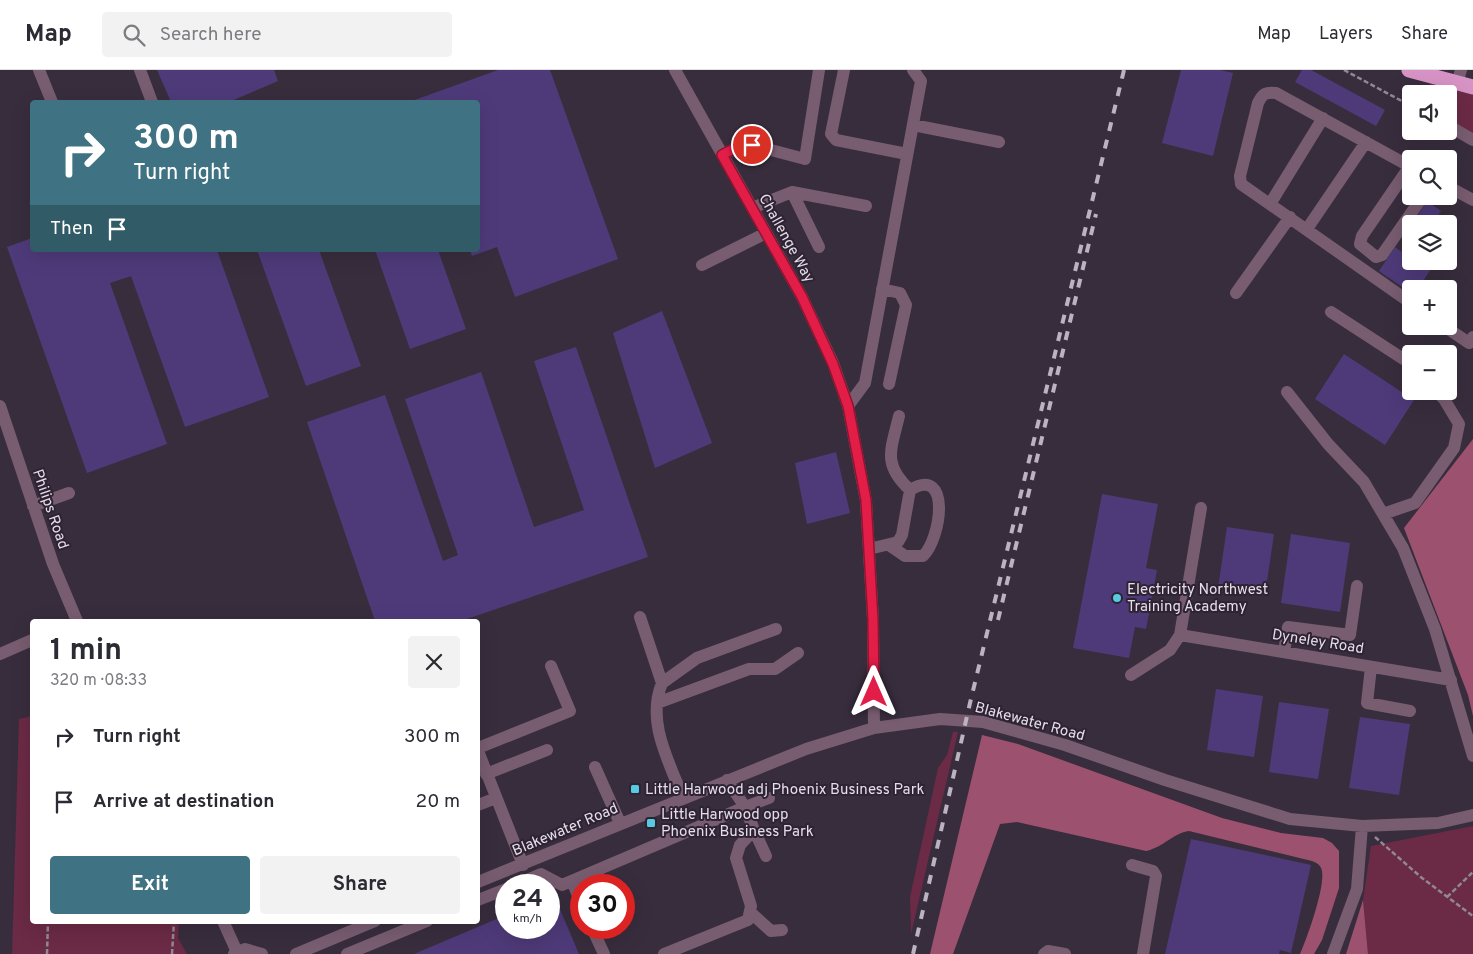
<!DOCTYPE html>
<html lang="en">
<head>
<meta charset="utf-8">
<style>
	:root { --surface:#fff; --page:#f2f2f3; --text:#2b2b33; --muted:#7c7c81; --line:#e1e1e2; --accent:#3f7282 }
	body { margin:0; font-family:Overpass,sans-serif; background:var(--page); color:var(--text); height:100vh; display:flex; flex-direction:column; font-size:19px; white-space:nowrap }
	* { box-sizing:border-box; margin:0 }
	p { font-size:16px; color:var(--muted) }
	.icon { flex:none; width:28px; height:28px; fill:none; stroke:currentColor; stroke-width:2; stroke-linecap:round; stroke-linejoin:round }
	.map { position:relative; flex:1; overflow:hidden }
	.side { position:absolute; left:30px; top:549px; width:450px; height:305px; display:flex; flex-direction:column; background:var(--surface); border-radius:5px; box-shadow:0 5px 20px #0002 }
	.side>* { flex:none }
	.banner { position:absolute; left:30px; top:30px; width:450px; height:152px; border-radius:5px; box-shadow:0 5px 20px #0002; background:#3f7282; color:#fff; overflow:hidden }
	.fabs { position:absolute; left:1402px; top:15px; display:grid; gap:10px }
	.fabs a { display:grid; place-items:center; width:55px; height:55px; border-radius:5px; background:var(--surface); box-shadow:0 5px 20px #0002; font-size:25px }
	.speed { position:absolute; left:495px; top:804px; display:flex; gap:10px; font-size:25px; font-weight:700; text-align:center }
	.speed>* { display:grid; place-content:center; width:65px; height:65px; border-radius:50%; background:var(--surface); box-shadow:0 5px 20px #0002; line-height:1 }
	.speed small { font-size:12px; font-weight:400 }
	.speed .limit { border:8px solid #d22; background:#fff; color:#111 }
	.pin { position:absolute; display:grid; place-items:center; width:42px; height:42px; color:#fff; margin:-21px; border:2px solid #fff; border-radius:50%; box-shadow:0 1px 5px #0007 }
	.me { position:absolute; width:55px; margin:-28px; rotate:0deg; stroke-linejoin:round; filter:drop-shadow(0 0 4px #0008) }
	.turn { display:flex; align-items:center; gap:18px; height:105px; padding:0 20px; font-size:22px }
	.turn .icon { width:65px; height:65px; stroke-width:2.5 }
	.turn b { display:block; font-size:35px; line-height:42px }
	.then { display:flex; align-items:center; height:48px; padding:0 20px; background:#0003; gap:10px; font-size:19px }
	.round { display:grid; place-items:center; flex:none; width:52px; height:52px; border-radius:5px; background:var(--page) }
	.summary { display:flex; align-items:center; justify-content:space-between; height:85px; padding:0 20px }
	h1 { font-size:30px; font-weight:700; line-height:38px }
	.cta { display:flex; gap:10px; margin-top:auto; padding:10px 20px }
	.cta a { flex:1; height:58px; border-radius:5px; background:var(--accent); color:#fff; font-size:20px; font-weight:700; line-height:58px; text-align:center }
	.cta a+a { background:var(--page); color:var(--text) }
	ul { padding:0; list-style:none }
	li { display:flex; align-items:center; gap:15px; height:65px; padding:0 20px }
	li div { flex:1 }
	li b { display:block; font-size:19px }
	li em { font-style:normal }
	header { display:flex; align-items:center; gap:30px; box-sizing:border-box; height:70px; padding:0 25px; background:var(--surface); border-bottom:1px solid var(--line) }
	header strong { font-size:24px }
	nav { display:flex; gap:28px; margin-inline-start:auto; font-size:18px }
	.search { width:350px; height:45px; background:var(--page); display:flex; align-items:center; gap:12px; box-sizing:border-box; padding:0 18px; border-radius:5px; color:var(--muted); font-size:19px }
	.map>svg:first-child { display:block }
</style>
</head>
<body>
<header>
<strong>Map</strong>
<div class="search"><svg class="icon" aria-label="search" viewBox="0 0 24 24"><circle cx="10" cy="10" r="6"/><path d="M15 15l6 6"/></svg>Search here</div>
<nav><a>Map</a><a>Layers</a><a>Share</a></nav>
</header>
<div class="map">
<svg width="1473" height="884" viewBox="0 0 1473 884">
	<rect width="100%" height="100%" fill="#382d3d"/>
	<path fill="#6b2a45" d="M1433 7 1473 17V71L1449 57V24H1427Z
		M32 646V851H179L178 868 187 884H12L19 649Z
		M953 662H958L911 864 910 827 938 698 947 685Z
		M1473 756V884H1368L1363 830 1371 776Z"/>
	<path fill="#9c526f" d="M1473 369V646L1468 625 1404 458Z
		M982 665 1018 674 1222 748 1281 763 1323 768 1332 773 1339 781V818L1322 870 1314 884H1300C1307 868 1325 818 1322 801 1321 795 1317 793 1312 791L1189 761C1173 763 1164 777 1146 781L1017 752 1000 754 953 884H930Z
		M1363 830 1368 884H1346Z"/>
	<path fill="#4e3a79" d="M157 0H274L278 11 229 32H171Z
		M498 0H550L618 189 515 227 497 177 472 186 470 180H478V32H409Z
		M1181 0H1220L1233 3 1213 86 1162 73Z
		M1302 0H1311L1385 40 1376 56 1295 12Z
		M1427 131 1441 141 1433 154H1412Z
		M32 168V180H217L269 327 185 357 131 206 110 213 167 374 87 403 7 177Z
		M1395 177 1406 185 1411 177V191H1436L1418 219H1411V223L1379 201Z
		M257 180H319L361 296 306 316Z
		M375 180H438L466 259 410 279Z
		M662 241 712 373 655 398 613 263Z
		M576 277 648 487 461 551H375L307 352 385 325 443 491 458 485 405 329 481 302 534 457 584 440 534 291Z
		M1344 284 1414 330 1385 375 1315 329Z
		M836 382 850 443 807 454 795 393Z
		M1102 424 1158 434 1146 498 1157 500 1146 559 1135 557 1129 588 1073 578Z
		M1227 457 1274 464 1265 525 1218 518Z
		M1291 464 1350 473 1340 542 1281 533Z
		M1216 619 1263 626 1254 687 1207 680Z
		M1279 632 1329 639 1318 709 1269 702Z
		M1360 647 1410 654 1399 725 1349 718Z
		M1191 769 1311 795 1291 883 1280 880 1279 884H1165Z
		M554 825 579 884H414L506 845V858H549V827Z"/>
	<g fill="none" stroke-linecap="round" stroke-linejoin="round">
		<path stroke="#918895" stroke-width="2.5" stroke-dasharray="5 2.5" stroke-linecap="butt" d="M1344 0 1411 36
			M1375 767 1422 808 1473 846
			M1447 827 1473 802
			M47 884 48 851
			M172 884 174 851"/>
		<path stroke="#785c70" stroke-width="12" d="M39 0 52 32
			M140 0 152 32
			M675 0 802 227 833 293 848 336 866 431 873 550 874 658
			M844 0 831 64 836 70 907 84
			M1457 13 1461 0
			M913 55 999 72
			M1449 56 1473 70
			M723 85 739 76 752 75 805 89 819 0
			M1410 96 1362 166 1360 174 1376 187 1382 185 1423 126
			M1411 97 1276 23C1266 22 1263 23 1258 33L1240 106 1241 114 1411 233
			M1449 117 1473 130
			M792 122 819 177
			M1270 134 1323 48
			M752 138 792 122 866 136
			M1307 159 1366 72
			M702 195 766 163
			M882 219 900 223 906 235 889 314
			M1236 223 1290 147
			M1331 242 1411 294
			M1444 256 1469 273 1473 267
			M1287 322 1328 374 1364 412 1403 478 1435 559 1473 686
			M0 336 53 494 77 551
			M848 336 865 313 921 11 913 0
			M899 346C891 380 882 394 910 420
			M33 436 69 423
			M1383 444 1415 433 1454 378 1459 354 1444 329 1436 321
			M889 475 905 486H923C941 469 952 395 910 420
			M869 479 898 472 902 465 910 420
			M640 547 662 613C646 652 669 691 683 728
			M1180 565 1451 610
			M1284 582 1288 557 1350 565 1357 516
			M0 584 32 570
			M1371 597 1367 633 1410 641
			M1131 605 1170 580 1180 565 1201 438
			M662 613 697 588 776 559
			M657 633 749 599H775L798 583
			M478 678 570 641 551 596
			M478 681 523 795
			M595 697 620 753
			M486 704 547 680
			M478 735 496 728
			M754 760 766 786
			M1132 795 1153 801 1156 806 1143 884
			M572 811 581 833
			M478 812 806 679 874 658 940 649 983 652 1065 675 1165 710 1290 749 1362 756 1438 753 1473 745
			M515 815 541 804 562 815 745 737 727 710
			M478 830 506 819
			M750 842 771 861 782 860
			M223 851 237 882
			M592 858 604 884
			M234 884 245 879 262 884
			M296 884 375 851
			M347 884 427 851
			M664 884 748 850 751 836 736 788 740 775 754 760 745 737 769 728
			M1044 884 1048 881 1065 884
			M1333 884 1357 819 1362 756"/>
		<path stroke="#d793c5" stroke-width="15" d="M1409 0 1473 17"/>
		<path stroke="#bbb3bf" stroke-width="4" stroke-dasharray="9 9" stroke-linecap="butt" d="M998 550 1096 144
			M913 884 970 633 1124 0"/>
	</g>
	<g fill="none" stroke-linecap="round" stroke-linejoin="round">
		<g stroke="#92132f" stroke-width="12">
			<path id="route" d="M752 75 739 76 722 85 802 227 833 294 848 336 866 430 873 550 874 622"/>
		</g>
		<use href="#route" stroke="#e11d48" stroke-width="9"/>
	</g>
	<g fill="#57c9e2" stroke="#2e2333" stroke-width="2">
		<circle cx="1117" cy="528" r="5"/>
		<rect x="630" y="714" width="10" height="10" rx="2.5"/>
		<rect x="646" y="748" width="10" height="10" rx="2.5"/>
	</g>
	<g text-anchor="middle" stroke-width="4" stroke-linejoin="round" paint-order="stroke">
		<g font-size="15" fill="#e5dde8" stroke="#2e2333">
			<text transform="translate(787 168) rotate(61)" y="5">Challenge Way</text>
			<text transform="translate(51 439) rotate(71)" y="5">Philips Road</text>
			<text transform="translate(1318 571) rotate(9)" y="5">Dyneley Road</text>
			<text transform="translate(1030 651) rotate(15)" y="5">Blakewater Road</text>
			<text transform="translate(565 759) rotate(-23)" y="5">Blakewater Road</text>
		</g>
		<g font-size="15" fill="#e5dde8" stroke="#2e2333" text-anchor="start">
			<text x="1127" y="524">Electricity Northwest<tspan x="1127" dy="17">Training Academy</tspan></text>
			<text x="645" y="724">Little Harwood adj Phoenix Business Park</text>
			<text x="661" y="749">Little Harwood opp<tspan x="661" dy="17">Phoenix Business Park</tspan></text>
		</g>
	</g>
</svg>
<div class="fabs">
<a><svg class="icon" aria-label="sound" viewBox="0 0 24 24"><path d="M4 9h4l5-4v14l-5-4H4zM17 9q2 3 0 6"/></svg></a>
<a><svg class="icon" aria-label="search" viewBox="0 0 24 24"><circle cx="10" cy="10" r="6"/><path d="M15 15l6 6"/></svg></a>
<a><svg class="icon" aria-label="layers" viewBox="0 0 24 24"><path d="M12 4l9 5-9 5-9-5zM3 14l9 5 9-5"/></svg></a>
<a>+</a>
<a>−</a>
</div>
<div class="speed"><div>24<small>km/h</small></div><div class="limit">30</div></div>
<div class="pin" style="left:752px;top:75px;background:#d93025"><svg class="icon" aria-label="arrive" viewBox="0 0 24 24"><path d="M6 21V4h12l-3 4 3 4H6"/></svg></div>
<svg class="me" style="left:874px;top:622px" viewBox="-20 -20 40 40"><path d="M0-17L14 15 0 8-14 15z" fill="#e11d48" stroke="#fff" stroke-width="4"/></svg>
<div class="banner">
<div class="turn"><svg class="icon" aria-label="right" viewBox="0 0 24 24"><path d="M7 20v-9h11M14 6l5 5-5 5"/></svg><div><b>300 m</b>Turn right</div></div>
<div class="then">Then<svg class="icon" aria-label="arrive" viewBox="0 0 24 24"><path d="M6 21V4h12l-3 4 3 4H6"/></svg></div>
</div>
<section class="side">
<div class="summary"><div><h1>1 min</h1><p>320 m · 08:33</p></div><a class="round"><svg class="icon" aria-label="close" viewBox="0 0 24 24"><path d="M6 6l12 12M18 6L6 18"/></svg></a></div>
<ul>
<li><svg class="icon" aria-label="right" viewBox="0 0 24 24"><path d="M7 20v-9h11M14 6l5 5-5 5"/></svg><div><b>Turn right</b></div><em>300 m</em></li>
<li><svg class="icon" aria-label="arrive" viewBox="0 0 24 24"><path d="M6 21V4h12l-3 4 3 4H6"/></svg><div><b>Arrive at destination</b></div><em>20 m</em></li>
</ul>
<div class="cta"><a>Exit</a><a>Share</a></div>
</section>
</div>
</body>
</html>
